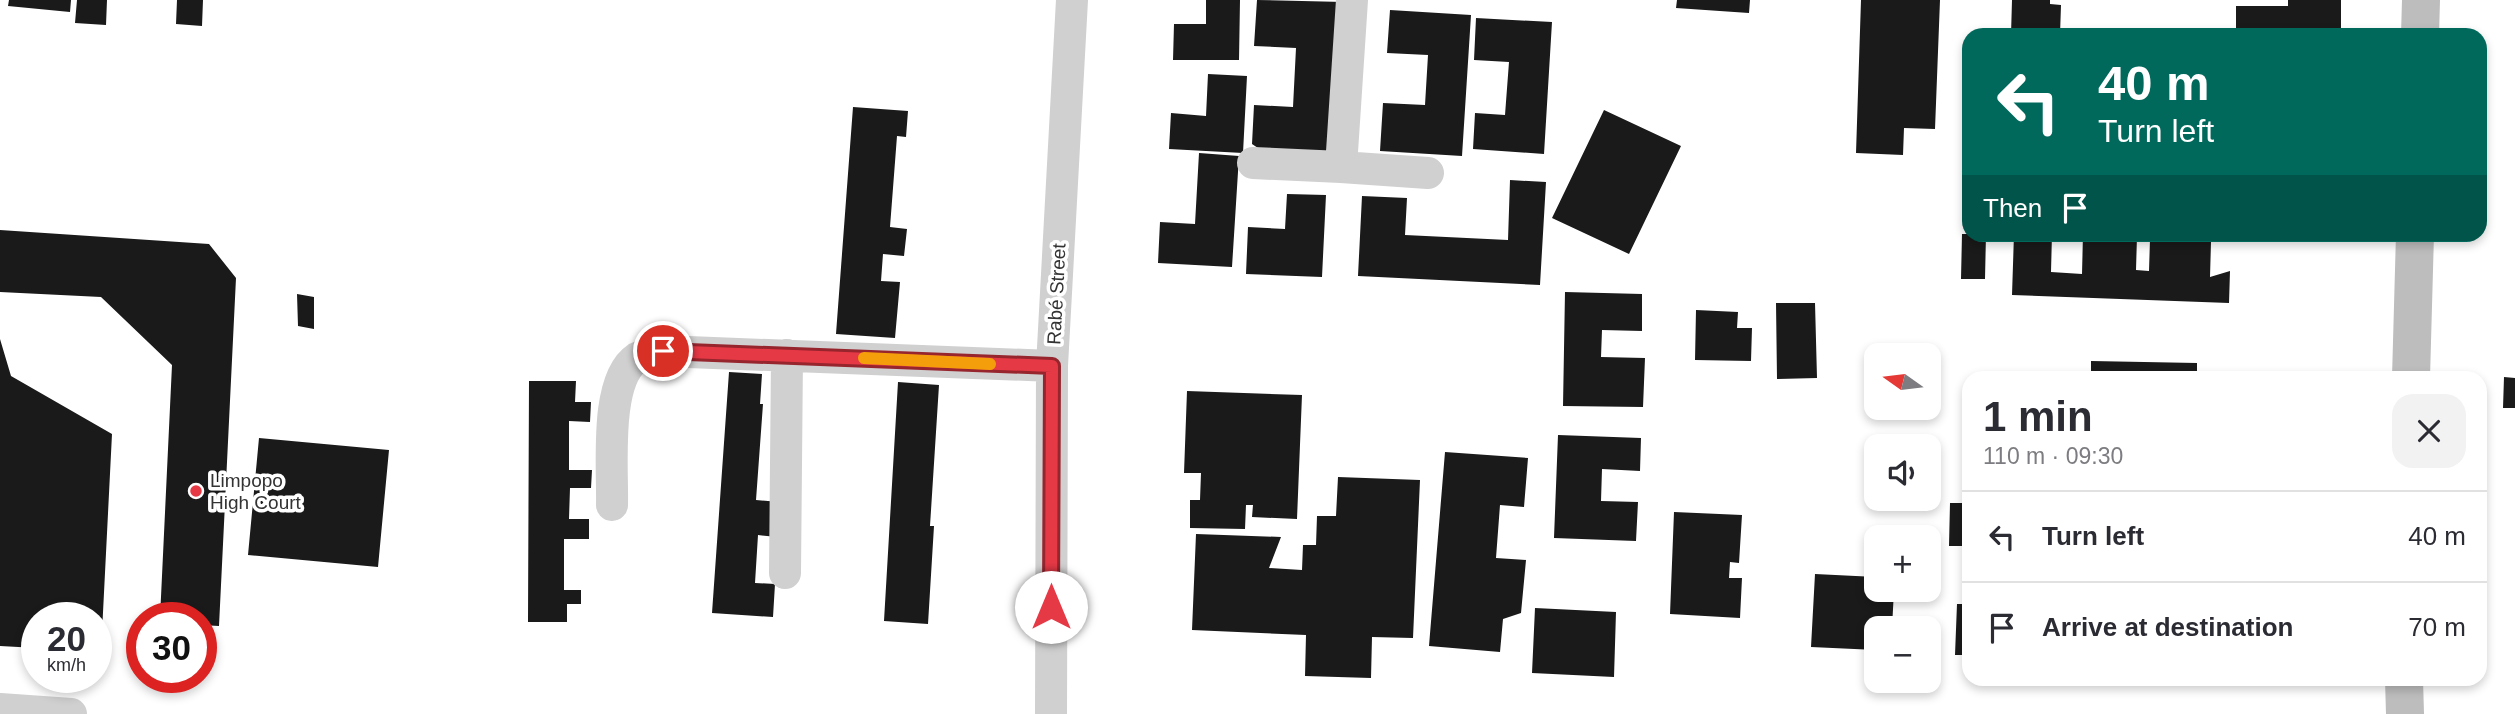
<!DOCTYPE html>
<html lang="en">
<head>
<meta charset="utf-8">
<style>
	:root { --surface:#fff; --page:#f2f2f3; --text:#2b2b33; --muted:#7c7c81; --line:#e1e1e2 }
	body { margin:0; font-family:Helvetica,sans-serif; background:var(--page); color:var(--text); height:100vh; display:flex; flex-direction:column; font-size:26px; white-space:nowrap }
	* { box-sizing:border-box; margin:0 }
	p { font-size:23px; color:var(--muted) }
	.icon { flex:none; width:38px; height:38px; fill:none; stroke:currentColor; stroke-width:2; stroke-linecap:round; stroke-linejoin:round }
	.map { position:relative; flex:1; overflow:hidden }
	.details { position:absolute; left:1962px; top:371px; width:525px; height:315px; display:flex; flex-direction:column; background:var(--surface); border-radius:21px; box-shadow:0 4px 10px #0003 }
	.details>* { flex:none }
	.hud { position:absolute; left:1962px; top:28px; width:525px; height:214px; border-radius:21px; box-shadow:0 4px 10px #0003; background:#00695c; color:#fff; overflow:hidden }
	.needle { width:46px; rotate:284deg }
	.fabs { position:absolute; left:1864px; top:343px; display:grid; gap:14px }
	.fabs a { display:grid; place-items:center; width:77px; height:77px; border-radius:14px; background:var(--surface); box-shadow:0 4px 10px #0003; font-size:35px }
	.speed { position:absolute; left:21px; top:602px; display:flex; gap:14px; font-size:35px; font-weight:700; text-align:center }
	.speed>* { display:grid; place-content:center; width:91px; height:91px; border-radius:50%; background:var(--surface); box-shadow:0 4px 10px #0003; line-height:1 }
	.speed small { font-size:18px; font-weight:400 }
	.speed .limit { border:10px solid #d22; background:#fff; color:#111 }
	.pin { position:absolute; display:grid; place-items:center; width:60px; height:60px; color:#fff; margin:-30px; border:4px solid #fff; border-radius:50%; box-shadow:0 2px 7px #0007 }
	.me { position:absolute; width:77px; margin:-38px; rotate:0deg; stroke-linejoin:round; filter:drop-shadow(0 0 5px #0008) }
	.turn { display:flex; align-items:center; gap:24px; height:147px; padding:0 21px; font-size:32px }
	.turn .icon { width:91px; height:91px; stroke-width:2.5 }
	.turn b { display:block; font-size:49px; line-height:60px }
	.then { display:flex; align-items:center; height:66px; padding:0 21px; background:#0003; gap:14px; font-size:26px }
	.round { display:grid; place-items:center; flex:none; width:74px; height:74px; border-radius:21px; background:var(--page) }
	.headline { display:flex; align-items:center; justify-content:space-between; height:119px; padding:0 21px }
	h1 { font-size:42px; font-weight:600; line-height:52px }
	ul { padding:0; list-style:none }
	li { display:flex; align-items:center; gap:21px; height:91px; padding:0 21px; border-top:2px solid var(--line) }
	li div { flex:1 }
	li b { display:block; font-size:26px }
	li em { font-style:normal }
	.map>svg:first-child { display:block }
</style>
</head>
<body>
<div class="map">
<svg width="2515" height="714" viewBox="0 0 2515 714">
	<rect width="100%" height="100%" fill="#fff"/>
	<path fill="#1a1a1a" d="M9 0H71L70 12 8 6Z
		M77 0H107L106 25 75 23Z
		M177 0H203L202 26 176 24Z
		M1206 0H1240L1239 60H1173L1174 24H1206Z
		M1257 0 1344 2 1335 154 1261 150 1252 144 1254 105 1293 107 1296 48 1254 46Z
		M1677 0H1750L1749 13 1676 8Z
		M1861 0H1940L1935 129 1904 128 1903 155 1856 153Z
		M2012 0H2050V4L2061 5 2060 35H2011Z
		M2288 0H2341V35H2236V6H2288Z
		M1390 10 1471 15 1462 156 1380 151 1383 103 1425 105 1428 55 1387 53Z
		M1476 18 1552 22 1544 154 1473 149 1475 113 1505 115 1509 62 1474 60Z
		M1208 74 1247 76 1243 153 1169 149 1171 113 1206 116Z
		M853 107 908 111 906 137 897 136 890 227 907 229 904 256 883 254 881 281 900 282 895 338 836 334Z
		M1604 110 1681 146 1629 254 1552 218Z
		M1199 153 1239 156 1232 267 1158 263 1160 222 1195 224Z
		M1510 180 1546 182 1540 285 1358 276 1362 196 1407 198 1405 235 1508 240Z
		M1287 194 1326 195 1322 277 1246 274 1248 227 1285 229Z
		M0 230 209 244 236 278 219 626 201 625V618H160L172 365 101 297 0 292Z
		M1962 234H1986L1985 279H1961Z
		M2014 234H2052L2051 272 2082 274 2083 234 2137 236 2136 270 2149 271 2150 239 2211 242 2210 277 2230 271 2229 303 2012 295Z
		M1565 292 1642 294V331L1602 330 1601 357 1645 358 1643 407 1563 406Z
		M297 294 314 297V329L298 326Z
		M1776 303H1815L1817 378 1777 379Z
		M1696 310 1738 312 1737 328H1752L1751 361 1695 360Z
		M0 339 11 376 112 434 101 652 96 651V618H37V648L0 646Z
		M2091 361 2197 363V378H2091Z
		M729 372 762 374 760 404H763L756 500 780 502 777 537 758 535 755 583 775 584 773 617 712 613Z
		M2504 377 2515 378V408H2503Z
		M529 381H576L575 402H591L590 422 569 421V470H592L591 488H570L569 519H589V539H564V590H581V604H567V622H528Z
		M898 382 939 385 930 526H934L928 624 884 621Z
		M1187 391 1302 395 1297 519 1252 517 1253 505H1246L1245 529 1190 528V500H1200L1201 473H1184Z
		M1558 435 1641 438 1640 471 1602 469 1601 501 1638 502 1636 541 1554 538Z
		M259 438 389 450 378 567 248 555Z
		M1445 452 1528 458 1524 507 1500 505 1496 558 1526 560 1521 613 1503 619 1500 652 1429 646Z
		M1338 477 1420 480 1413 638 1372 637 1371 678 1305 676 1306 635 1192 630 1196 534 1281 537 1269 568 1302 570 1303 545H1316L1317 516H1336Z
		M1950 503H1969V546H1949Z
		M1674 512 1742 515 1739 563 1730 562 1729 578H1742L1740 618 1670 614Z
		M1815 574 1876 577V590H1894L1892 628H1876V650L1811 647Z
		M1957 604H1969V655H1955Z
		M1535 608 1616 612 1614 677 1532 673Z"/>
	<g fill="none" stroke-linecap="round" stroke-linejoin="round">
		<path stroke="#d0d0d0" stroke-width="32" d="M1352 0 1341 167 1428 173
			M1253 163 1341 167
			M612 505C613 468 604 380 637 358 644 354 655 353 663 351L1052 366
			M785 573 787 355
			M0 709 71 714
			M1051 714 1052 366 1072 0"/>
		<path stroke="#bdbdbd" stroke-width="38" d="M2420 35 2421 0
			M2411 378 2415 234
			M2404 679 2405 714"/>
	</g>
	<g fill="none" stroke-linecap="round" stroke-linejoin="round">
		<g stroke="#96252e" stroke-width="18">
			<path id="route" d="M663 351 1052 366 1051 607"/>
		</g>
		<use href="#route" stroke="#e63946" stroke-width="12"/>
		<path stroke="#f59e0b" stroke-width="12" d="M864 358 990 364"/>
	</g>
	<circle fill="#e63946" stroke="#fff" stroke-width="2.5" cx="196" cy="491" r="7"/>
	<g text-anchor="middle" stroke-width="7" stroke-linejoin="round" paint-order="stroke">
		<g font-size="19" fill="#333" stroke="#fff">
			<text transform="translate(1056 294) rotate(-87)" y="7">Rabé Street</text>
		</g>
		<g font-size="19" fill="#333" stroke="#fff" text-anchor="start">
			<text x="210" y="487">Limpopo<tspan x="210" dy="22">High Court</tspan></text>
		</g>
	</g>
</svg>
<div class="fabs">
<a><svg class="needle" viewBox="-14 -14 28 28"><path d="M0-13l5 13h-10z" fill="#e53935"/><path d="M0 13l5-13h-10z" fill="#7c7c81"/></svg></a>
<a><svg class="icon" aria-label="sound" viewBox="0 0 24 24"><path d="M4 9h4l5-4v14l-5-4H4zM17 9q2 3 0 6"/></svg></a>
<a>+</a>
<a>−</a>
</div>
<div class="speed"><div>20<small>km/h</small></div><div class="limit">30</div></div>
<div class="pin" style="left:663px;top:351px;background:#d93025"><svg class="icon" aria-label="arrive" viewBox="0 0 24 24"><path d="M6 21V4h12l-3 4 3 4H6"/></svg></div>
<svg class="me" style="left:1051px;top:607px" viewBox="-20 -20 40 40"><circle r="19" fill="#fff"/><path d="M0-13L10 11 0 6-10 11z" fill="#e63946"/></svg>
<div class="hud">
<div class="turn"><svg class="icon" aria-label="left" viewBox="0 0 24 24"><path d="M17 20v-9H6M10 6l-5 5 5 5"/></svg><div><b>40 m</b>Turn left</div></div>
<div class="then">Then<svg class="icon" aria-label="arrive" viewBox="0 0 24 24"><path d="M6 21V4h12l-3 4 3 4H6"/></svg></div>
</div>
<section class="details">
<div class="headline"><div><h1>1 min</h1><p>110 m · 09:30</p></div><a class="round"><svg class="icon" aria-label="close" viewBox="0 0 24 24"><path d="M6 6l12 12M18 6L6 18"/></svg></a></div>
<ul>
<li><svg class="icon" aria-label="left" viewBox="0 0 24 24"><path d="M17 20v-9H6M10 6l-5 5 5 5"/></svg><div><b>Turn left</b></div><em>40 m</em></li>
<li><svg class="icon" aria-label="arrive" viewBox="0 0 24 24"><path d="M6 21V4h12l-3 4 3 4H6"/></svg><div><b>Arrive at destination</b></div><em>70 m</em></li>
</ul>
</section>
</div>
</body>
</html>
